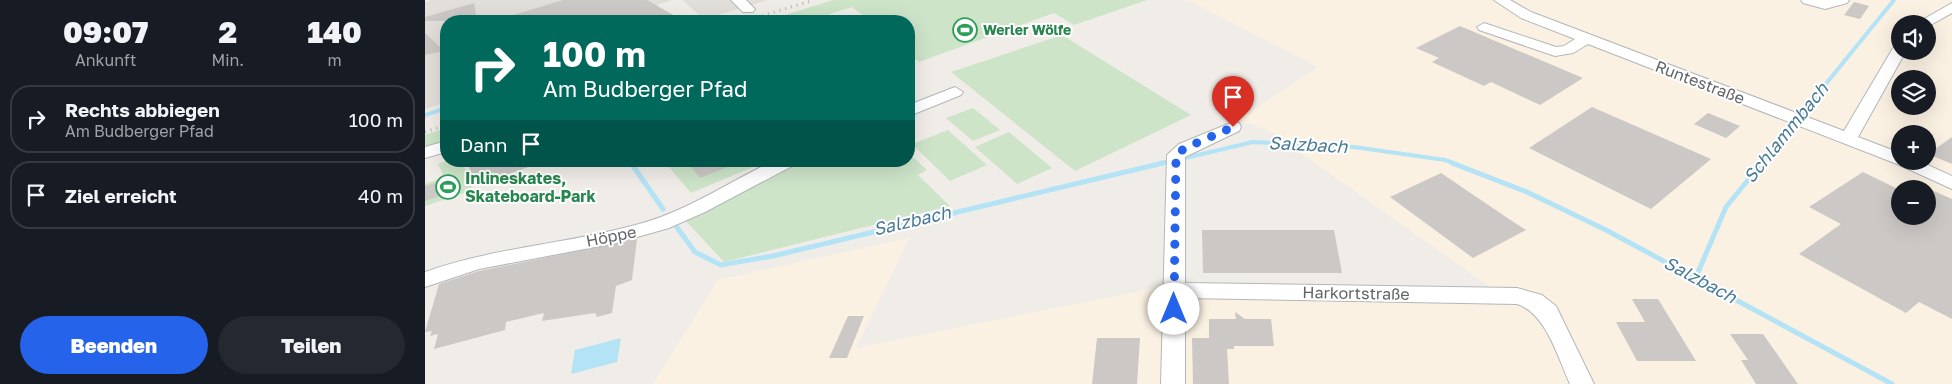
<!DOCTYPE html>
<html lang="de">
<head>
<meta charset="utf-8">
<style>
	:root { --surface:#171b24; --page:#242831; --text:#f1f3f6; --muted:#9ea1a6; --line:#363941; --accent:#2563eb }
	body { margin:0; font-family:"Golos Text",sans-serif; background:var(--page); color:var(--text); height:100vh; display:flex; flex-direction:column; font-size:19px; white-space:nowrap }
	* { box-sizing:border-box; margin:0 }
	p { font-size:16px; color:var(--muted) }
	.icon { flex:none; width:28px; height:28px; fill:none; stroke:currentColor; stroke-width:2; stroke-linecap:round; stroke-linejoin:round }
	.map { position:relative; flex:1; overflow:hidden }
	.side { display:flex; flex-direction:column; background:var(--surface); width:425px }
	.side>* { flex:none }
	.banner { position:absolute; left:15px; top:15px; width:475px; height:152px; border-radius:20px; box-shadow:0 5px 20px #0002; background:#00695c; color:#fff; overflow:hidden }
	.buttons { position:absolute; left:1466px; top:15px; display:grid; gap:10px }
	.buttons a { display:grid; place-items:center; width:45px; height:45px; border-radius:50%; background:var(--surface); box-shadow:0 5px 20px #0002; font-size:25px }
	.pin { position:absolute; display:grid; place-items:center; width:42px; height:42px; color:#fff; margin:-51px -21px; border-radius:50% 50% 50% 0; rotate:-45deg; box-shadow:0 0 5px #0007 }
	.pin .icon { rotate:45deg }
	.me { position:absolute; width:55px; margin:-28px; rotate:0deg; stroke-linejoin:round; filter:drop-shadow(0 0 4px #0008) }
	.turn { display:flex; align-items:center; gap:18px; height:105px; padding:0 20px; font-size:22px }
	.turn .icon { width:65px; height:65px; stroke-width:2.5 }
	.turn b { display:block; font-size:35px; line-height:42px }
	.then { display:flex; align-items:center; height:48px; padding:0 20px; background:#0003; gap:10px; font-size:19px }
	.eta { display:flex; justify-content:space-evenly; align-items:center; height:85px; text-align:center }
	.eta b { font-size:30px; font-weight:800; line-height:35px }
	.action { display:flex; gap:10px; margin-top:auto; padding:10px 20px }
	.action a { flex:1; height:58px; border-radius:30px; background:var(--accent); color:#fff; font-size:20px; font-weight:800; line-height:58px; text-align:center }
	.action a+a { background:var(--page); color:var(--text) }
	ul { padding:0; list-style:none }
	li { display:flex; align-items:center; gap:15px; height:68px; margin:0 10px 8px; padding:0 10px; border:2px solid var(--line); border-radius:20px }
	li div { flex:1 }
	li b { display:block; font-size:19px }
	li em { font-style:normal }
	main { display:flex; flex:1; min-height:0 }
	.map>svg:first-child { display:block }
</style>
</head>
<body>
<main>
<section class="side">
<div class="eta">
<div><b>09:07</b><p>Ankunft</p></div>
<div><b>2</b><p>Min.</p></div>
<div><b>140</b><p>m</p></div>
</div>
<ul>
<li><svg class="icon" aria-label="right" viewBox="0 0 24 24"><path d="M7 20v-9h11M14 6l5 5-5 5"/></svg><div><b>Rechts abbiegen</b><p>Am Budberger Pfad</p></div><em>100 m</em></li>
<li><svg class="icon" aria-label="arrive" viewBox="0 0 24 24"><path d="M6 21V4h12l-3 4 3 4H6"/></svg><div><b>Ziel erreicht</b></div><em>40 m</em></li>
</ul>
<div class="action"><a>Beenden</a><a>Teilen</a></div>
</section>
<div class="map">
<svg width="1527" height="384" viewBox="0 0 1527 384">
	<rect width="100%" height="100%" fill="#f0ede9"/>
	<path fill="#faf1e3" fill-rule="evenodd" d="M763 0H1527V384H228L293 280 484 238 431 348 702 294 743 283 1072 292 842 129 813 120 893 67ZM1475 24H1502V51H1475ZM1475 79H1502V106H1475ZM1475 134H1502V161H1475ZM1475 189H1502V216H1475Z"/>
	<path fill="#e2deda" d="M6 0H247L185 21H21V102L0 109V2Z
		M257 0H343L279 19Z"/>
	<path fill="#cde4c9" d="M408 0H722L649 25 629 13 494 62 484 53V21H445L427 7 383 21H341Z
		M637 35 766 115 650 171 526 72Z
		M548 108 575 130 548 141 521 118Z
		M21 128V142L0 149V135Z
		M523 130 562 165 525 181 487 144Z
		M584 132 627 168 592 184 550 147Z
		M484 153 502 170 493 175 525 206 299 262 260 220 286 205 381 161H484Z
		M21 161H33L41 170 48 190 0 206V184L19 177 13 164Z
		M239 161H342L266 193Z"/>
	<path fill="#b3e3f5" d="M196 338 192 362 146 374 150 350Z"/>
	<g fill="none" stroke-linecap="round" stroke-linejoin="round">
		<path stroke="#b3e3f5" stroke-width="4" d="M0 115 21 108
			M756 159 828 142 929 147 1020 160 1031 164
			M205 161 207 164
			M732 164 746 161
			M1336 164 1469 0"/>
		<path stroke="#b3e3f5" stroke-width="5" d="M206 163 238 209
			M1027 163 1102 192 1181 230 1467 384
			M248 222 270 252 296 265 348 256 738 163
			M1271 277 1301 207 1337 163"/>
	</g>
	<path fill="#cbc8c5" d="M138 0H222L259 21H79V18Z
		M1429 2 1444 6 1435 19 1419 15Z
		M49 3 52 21H0V17Z
		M1035 26 1158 78 1115 105 1066 82 1059 86 1007 62 1014 58 991 48Z
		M0 33 19 51 0 55Z
		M1167 107 1206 124 1286 159 1226 209 1104 148Z
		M1283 113 1315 126 1301 138 1269 124Z
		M1527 137V164L1503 154Z
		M41 161H114L115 163 52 185Z
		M261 161H315V162L275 178Z
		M1438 172 1475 190V216H1502V188L1527 199V319L1494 302 1481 313 1374 254 1416 224 1384 207Z
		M1016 173 1084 219 1101 230 1048 258 965 197Z
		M13 182 18 195 0 201V186Z
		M777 230H909L917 273H778Z
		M212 239 207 280 191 286 187 313 172 317 170 313 117 321 119 313 81 322 80 330 9 349 13 334 5 336 7 331 0 332 14 284 54 271Z
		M1207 299H1233L1271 361H1212L1191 322H1220Z
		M810 312 820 319H846L849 346H809V349H802L804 384H768L767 338H784V319H811Z
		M423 316H439L422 358H404Z
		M1305 334H1338L1373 384H1331L1316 360H1323Z
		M672 338H715L712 384H667Z"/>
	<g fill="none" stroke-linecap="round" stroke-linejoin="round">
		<g stroke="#b3b6b9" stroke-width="2">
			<path id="minor" d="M306 0H321L330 9 328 12H318Z
				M1069 0H1085L1106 12 1419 131 1468 48 1475 44V51H1481L1433 137 1475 153V161H1494L1527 176V189L1472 164 1163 44 1148 53 1130 56 1054 30 1052 27 1059 23 1131 47 1139 46 1150 39 1096 18Z
				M1376 0H1424L1422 3 1400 9 1378 3Z
				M1527 3V13L1502 27V24H1490Z
				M530 87 538 92 536 95 484 116V105Z
				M808 122 814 123 816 127 814 131 760 157V283L1092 288 1117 295 1131 306 1169 384H1145C1133 358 1121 313 1092 304L760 298V384H736L742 155 754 144Z
				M21 141V152L0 158V147Z
				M348 161H372L369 165 280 212 244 228 191 243 54 269 0 287V272C70 247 143 244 214 224 262 211 304 182 348 161Z"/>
		</g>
		<use href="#minor" fill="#fff" fill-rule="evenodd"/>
		<path stroke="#b4b5b5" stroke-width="3" stroke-dasharray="1 5" stroke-linecap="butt" d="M320 21 389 0
			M0 132 21 125"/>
	</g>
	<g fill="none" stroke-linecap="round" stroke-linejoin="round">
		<path stroke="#2563eb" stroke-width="9" stroke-dasharray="0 16.2" d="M749 309 751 155 760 148 808 127"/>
	</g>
	<defs>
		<g id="stadium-ring" transform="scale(1.25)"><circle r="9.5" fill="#fff" stroke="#2e9e5b" stroke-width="1.5"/><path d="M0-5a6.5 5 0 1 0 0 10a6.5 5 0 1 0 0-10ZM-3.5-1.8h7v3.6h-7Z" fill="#2e9e5b"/></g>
	</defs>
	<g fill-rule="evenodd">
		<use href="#stadium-ring" x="540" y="30"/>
		<use href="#stadium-ring" x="23" y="187"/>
	</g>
	<g text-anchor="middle" stroke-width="4" stroke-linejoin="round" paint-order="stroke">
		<g font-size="14" font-weight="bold" fill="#27864d" stroke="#fff" text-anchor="start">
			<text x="558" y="35">Werler Wölfe</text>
		</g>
		<g font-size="16" fill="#606467" stroke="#fff">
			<text transform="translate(1275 82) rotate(21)" y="6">Runtestraße</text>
			<text transform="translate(186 236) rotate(-11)" y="6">Höppe</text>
			<text transform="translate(931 293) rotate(1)" y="6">Harkortstraße</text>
		</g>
		<g font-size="16" font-weight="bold" fill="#27864d" stroke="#fff" text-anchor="start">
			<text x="40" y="184">Inlineskates,<tspan x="40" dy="18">Skateboard-Park</tspan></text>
		</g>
		<g font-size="18" font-style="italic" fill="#4a7b96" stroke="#fff">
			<text transform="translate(1361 133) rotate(-51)" y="6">Schlammbach</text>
			<text transform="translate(883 145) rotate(3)" y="6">Salzbach</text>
			<text transform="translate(487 221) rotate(-13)" y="6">Salzbach</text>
			<text transform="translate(1275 280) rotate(28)" y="6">Salzbach</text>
		</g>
	</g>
</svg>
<div class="buttons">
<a><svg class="icon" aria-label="sound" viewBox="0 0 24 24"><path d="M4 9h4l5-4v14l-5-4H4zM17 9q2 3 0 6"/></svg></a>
<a><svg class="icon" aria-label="layers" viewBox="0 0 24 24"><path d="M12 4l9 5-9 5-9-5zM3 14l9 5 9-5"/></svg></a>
<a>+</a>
<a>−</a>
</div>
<div class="pin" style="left:808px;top:127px;background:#d93025"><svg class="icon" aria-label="arrive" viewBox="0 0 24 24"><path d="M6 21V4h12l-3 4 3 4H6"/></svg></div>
<svg class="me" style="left:749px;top:309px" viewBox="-20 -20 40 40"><circle r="19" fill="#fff"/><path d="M0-13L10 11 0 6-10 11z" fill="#2563eb"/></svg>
<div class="banner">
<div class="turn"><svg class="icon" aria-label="right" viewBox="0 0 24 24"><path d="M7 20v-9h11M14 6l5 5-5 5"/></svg><div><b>100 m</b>Am Budberger Pfad</div></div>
<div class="then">Dann<svg class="icon" aria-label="arrive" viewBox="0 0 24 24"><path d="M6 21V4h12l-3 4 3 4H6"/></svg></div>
</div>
</div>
</main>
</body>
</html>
